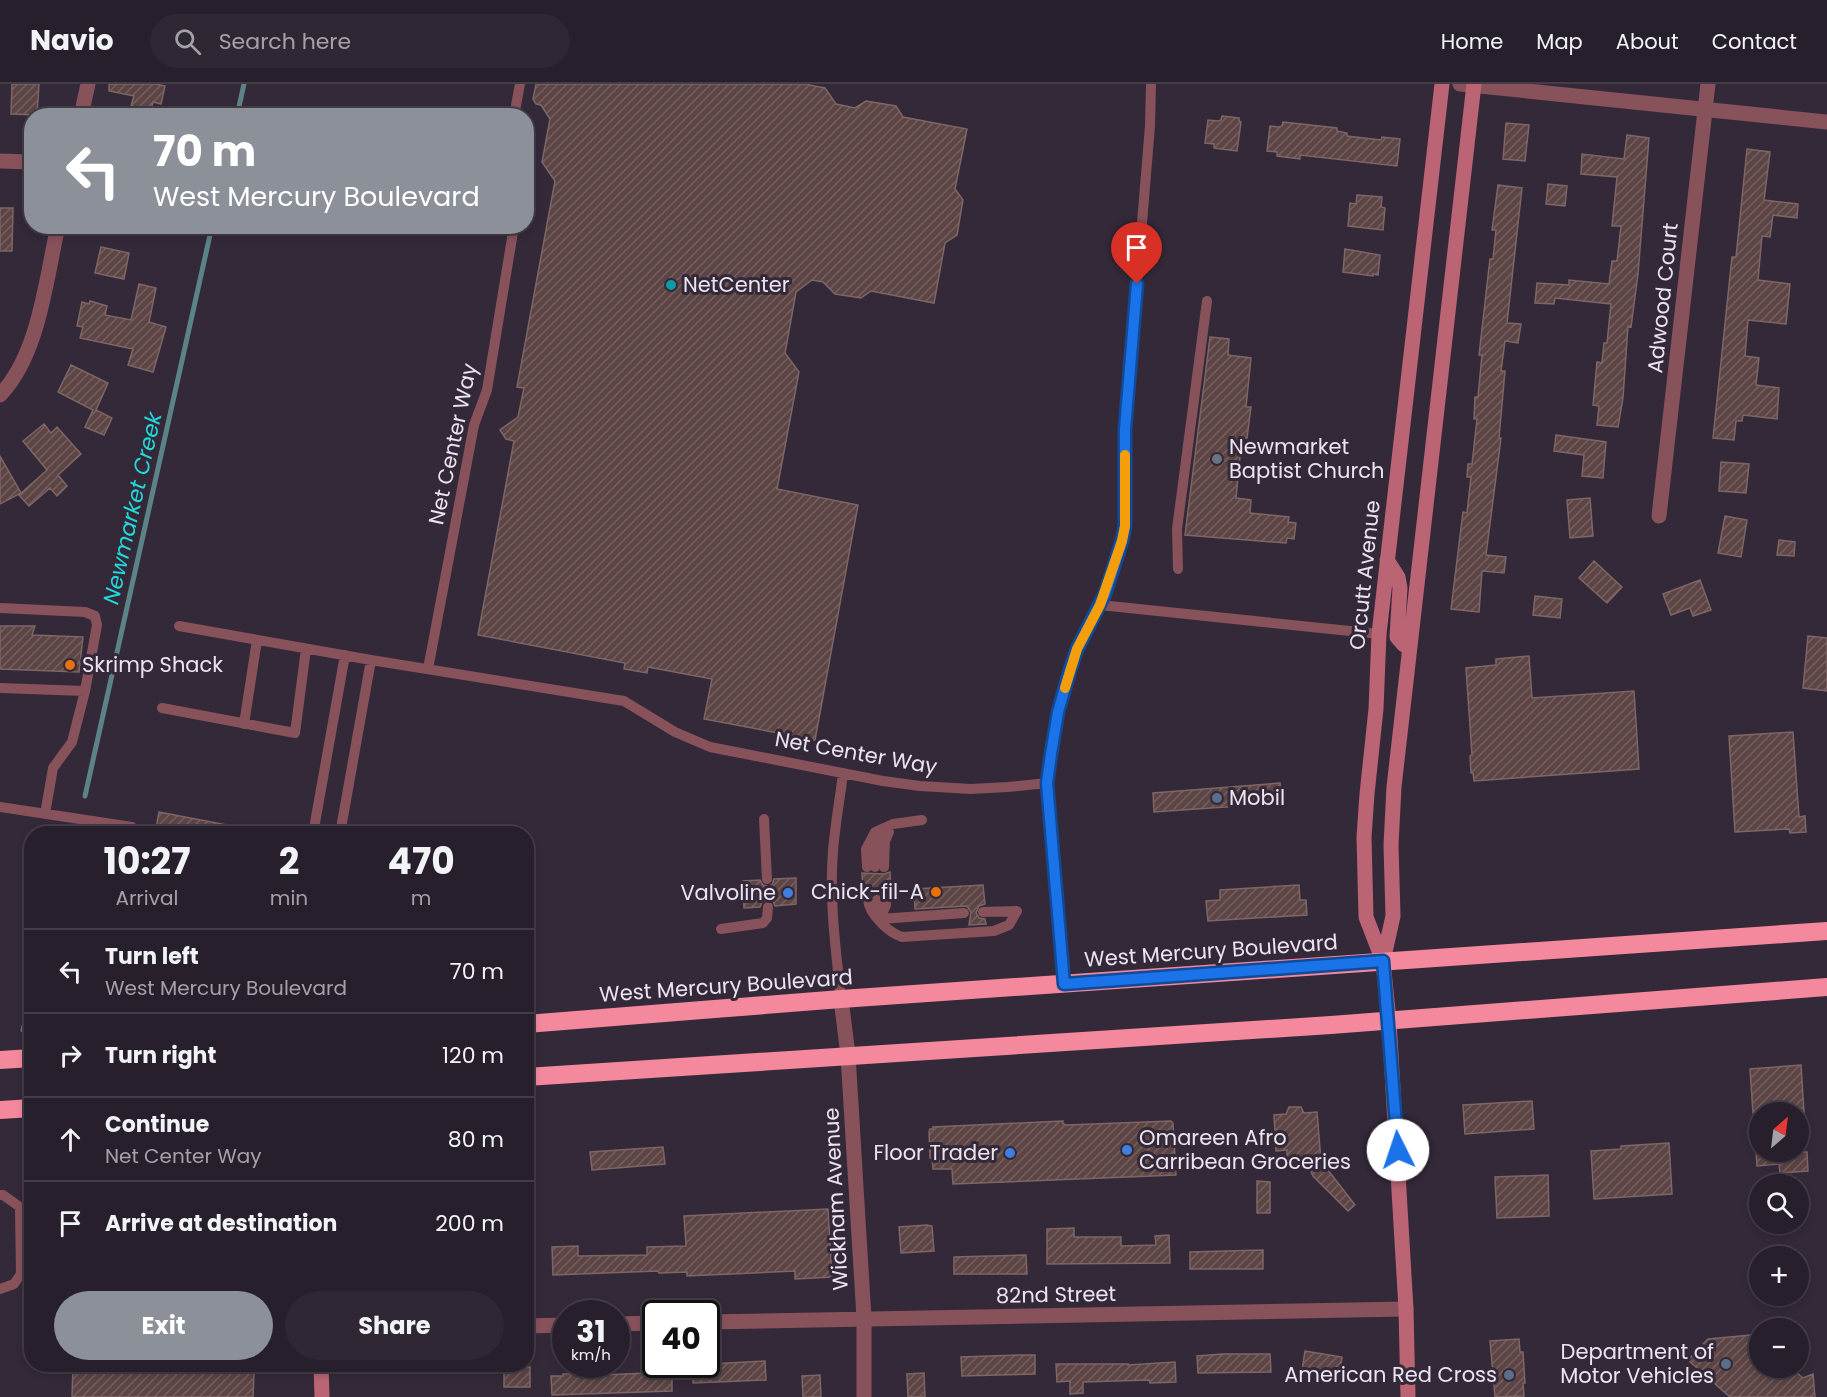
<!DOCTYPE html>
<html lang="en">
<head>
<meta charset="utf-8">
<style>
	:root { --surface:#271f2b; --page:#2f2733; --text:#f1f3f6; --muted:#a4a2a9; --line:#433d47; --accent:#8c9099 }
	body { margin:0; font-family:Poppins,sans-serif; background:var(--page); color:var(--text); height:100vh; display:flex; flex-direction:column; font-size:22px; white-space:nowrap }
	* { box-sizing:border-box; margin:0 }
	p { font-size:20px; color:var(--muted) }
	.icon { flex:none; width:33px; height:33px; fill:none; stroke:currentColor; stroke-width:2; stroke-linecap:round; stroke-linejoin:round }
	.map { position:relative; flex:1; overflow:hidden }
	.sheet { position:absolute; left:24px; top:742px; width:510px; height:546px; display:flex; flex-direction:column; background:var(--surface); border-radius:24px; box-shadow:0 3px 9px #0003,0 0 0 2px var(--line) }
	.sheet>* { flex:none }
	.top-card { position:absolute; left:24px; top:24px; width:510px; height:126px; border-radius:24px; box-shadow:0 3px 9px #0003,0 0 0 2px var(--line); background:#8c9099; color:#fff; overflow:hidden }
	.needle { width:39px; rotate:28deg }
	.tools { position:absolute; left:1749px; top:1018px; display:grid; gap:12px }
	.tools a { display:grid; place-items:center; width:60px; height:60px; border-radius:50%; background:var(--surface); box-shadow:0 3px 9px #0003,0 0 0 2px var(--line); font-size:30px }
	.speed { position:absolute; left:552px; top:1216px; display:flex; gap:12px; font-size:30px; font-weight:700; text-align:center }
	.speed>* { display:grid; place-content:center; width:78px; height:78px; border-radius:50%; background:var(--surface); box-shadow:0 3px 9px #0003,0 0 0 2px var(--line); line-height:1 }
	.speed small { font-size:15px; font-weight:400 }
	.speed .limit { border:3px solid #111; border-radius:9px; background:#fff; color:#111 }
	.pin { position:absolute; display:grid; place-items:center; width:51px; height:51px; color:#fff; margin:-62px -26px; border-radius:50% 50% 50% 0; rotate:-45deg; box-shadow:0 0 6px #0007 }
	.pin .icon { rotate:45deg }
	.me { position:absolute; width:66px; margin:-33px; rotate:356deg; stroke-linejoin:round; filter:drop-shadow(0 0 4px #0008) }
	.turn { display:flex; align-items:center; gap:21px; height:126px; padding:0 30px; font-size:27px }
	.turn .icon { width:78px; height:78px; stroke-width:2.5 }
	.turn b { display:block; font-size:42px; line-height:51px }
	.eta { display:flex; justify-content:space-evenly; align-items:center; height:102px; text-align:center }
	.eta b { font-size:36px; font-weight:700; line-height:42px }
	.cta { display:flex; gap:12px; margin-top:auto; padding:12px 30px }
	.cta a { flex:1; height:69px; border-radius:36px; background:var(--accent); color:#fff; font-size:24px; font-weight:700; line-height:69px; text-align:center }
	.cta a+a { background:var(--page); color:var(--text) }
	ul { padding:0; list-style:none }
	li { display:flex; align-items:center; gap:18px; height:84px; padding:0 30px; border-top:2px solid var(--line) }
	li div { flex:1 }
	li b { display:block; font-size:22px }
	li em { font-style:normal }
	header { display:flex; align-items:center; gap:36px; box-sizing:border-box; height:84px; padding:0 30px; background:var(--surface); border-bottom:2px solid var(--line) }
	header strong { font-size:28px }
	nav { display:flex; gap:33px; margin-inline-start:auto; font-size:21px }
	.search { width:420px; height:54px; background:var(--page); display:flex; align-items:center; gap:15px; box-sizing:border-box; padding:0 21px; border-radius:33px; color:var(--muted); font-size:22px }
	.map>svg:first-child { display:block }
</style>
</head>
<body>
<header>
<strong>Navio</strong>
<div class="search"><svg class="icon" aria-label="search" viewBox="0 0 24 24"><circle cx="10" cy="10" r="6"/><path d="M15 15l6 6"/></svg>Search here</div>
<nav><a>Home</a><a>Map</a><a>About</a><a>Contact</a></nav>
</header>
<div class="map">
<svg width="1827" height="1313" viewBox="0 0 1827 1313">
	<defs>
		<pattern id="building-hatch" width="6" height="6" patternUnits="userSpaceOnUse" patternTransform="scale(1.5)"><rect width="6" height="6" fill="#5c4544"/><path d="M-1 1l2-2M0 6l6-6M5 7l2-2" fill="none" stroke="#74605f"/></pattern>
	</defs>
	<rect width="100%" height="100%" fill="#342939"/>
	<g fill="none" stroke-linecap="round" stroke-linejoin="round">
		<path stroke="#5c8488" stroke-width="5" d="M237 32 244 0
			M85 712 212 142
			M23 946 32 909"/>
	</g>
	<path fill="url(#building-hatch)" stroke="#7e6665" stroke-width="1.5" d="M12 0H39L37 31 11 30Z
		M109 0H156L165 2 161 20 153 18 151 26 131 22 134 12 109 7Z
		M536 0H809V1L825 4 836 20 855 24 866 17 896 22 903 33 967 45 955 105 963 116 957 151 945 159 934 219 871 207 861 214 835 210 823 198 812 196 796 208 785 269 799 288 777 405 858 421 815 656 704 635 712 595 648 583 647 589 624 585 625 579 478 551 514 357 506 355 500 346 518 333 524 304 517 303 555 97 542 78 550 35 541 21 536 20 533 15Z
		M1222 32 1239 34V37L1241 38 1237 67 1214 64V60L1205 59 1208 36 1218 37 1221 36Z
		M1283 38 1337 44V47L1347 49V52L1381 56 1382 53 1400 55 1397 82 1300 71V75L1277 72V68L1267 67 1270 42 1279 43 1282 42Z
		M1506 39 1529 41 1525 77 1503 75Z
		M1627 51 1649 54 1638 190 1631 243 1628 242 1623 314 1618 343 1597 341 1599 322 1593 321 1597 278 1602 279 1604 259H1607L1611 220 1555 214 1554 220 1535 219 1537 199 1569 201V196L1609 200 1612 177H1617L1621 142H1612L1617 93 1581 90 1582 70 1624 75Z
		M1747 65 1770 68 1764 116 1798 120 1797 134 1773 131 1770 153 1762 152 1758 196 1790 200 1786 240 1748 236 1745 272 1759 274 1756 301 1779 304 1777 335 1743 331 1742 337H1736L1734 356 1713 354 1732 173H1736Z
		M1548 100 1567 102 1565 122 1546 120Z
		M1498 101 1522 104 1507 239 1521 240 1518 259 1505 257 1501 287H1505L1499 354H1501L1486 471 1506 473 1504 489 1482 487 1479 528 1451 525 1463 428 1467 429 1471 393H1467L1468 380H1472L1477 335H1474L1475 313H1478L1482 271H1479L1490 175H1493L1496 146H1492Z
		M1357 111 1382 113 1381 123 1385 124 1383 146 1348 142 1350 119 1356 120Z
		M0 124H13L12 167H0Z
		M101 163 129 169 124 195 95 189Z
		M1345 165 1380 171 1378 191 1373 190V192L1343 188Z
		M139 200 156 204 149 238 166 243 153 288 128 281 133 265 80 254 83 243 77 242 82 218 89 220 90 217 107 222 105 231 131 236Z
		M1210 253 1229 255 1228 271 1251 274 1246 323H1251L1247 354 1242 353 1236 414 1251 416 1250 429 1289 433 1288 438 1296 439 1294 455 1287 454 1286 459 1185 451Z
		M71 281 108 299 96 326 112 334 104 351 85 343 93 326 58 308Z
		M44 340 51 349 57 343 81 370 58 391 67 402 57 412 50 404 29 422 19 411 47 386 23 357Z
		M1556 351 1606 358 1603 394 1582 392 1584 371 1554 367Z
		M0 372 21 409 0 420Z
		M1721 378 1749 380 1746 409 1719 407Z
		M1590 414 1593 452 1570 454 1567 416Z
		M1725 432 1747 436 1741 473 1718 469Z
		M1779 456 1795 458 1794 472 1777 471Z
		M1594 477 1622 503 1607 519 1579 494Z
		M1700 496 1711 526 1693 532 1690 524 1671 531 1663 510Z
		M1535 512 1562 515 1560 534 1533 531Z
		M0 542H35L32 551 83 553 79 588 0 585Z
		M1808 552 1827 554V607L1803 604Z
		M1529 572 1532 614 1634 607 1639 685 1474 697 1473 689H1471L1470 672 1472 671 1466 584 1496 581V575Z
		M1793 648 1799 733 1805 732 1806 748 1790 749 1789 745 1735 748 1729 652Z
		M1280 699 1282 719 1154 728 1153 709Z
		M159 728 238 743 237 750H155Z
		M890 788 891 810 877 809 863 811 862 789 884 790Z
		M796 794V820L775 822 773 817 768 816 762 818 760 823 744 824 743 797 760 796 763 801 768 802 772 801 774 795Z
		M983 801 985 820 979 822 976 829 979 834 985 835 986 840 969 841 971 828 967 822 915 825 914 805Z
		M1299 801 1300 816H1306L1307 831 1208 837 1206 817 1220 816V806Z
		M1801 981 1804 1029H1753L1750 985Z
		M1532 1017 1534 1045 1465 1050 1463 1021Z
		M1289 1023H1301L1304 1029 1317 1028 1321 1077 1355 1121 1348 1127 1313 1092 1306 1076 1287 1077V1066L1276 1067 1274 1031 1286 1030Z
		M1063 1037V1040L1067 1041 1171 1037 1173 1039 1176 1091 953 1100 952 1085H933L932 1074H930L929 1048 930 1045H933V1043Z
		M1669 1059 1672 1110 1594 1115 1591 1067 1621 1065V1062Z
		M663 1063 665 1080 592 1086 590 1068Z
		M1756 1068H1807L1808 1087 1780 1089 1779 1080 1757 1082Z
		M1548 1091 1549 1132 1497 1134 1495 1093Z
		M1257 1097 1270 1098V1129H1257Z
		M828 1125 832 1193 795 1195V1187L687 1192V1188L659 1189 658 1187 553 1191 552 1163 578 1162V1172L647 1171V1163L686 1162 684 1132Z
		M927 1141 932 1142 934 1167 901 1169 899 1143Z
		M1074 1144V1153H1121V1162L1156 1161 1155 1152 1169 1151 1170 1179 1047 1180V1145Z
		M1263 1166V1185H1190V1168Z
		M1026 1171 1027 1190H954V1173Z
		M1751 1251 1760 1258V1284H1791L1803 1294 1813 1290 1815 1313H1730L1688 1276 1708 1255Z
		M1519 1255 1520 1268H1523L1525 1299H1523L1524 1312 1495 1313 1490 1257Z
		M1305 1267 1342 1273 1339 1292 1302 1286Z
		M1223 1270H1270L1271 1288 1198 1289 1197 1272Z
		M1020 1271H1035V1290L962 1292 961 1273Z
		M765 1277 766 1296 693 1299V1281Z
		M1175 1278 1176 1298 1150 1299 1149 1296 1083 1298V1309L1070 1310V1297L1057 1298 1056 1280H1128V1281Z
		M73 1281H235V1288L254 1289 253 1313H72Z
		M504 1283H530V1303H504Z
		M672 1288V1307L552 1311 551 1292H563V1290H577V1292Z
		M924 1289 925 1313H908L907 1290Z
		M820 1291 821 1313H803L802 1292Z"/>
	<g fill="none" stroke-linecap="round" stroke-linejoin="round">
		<path stroke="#88525b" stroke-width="10" d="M514 32 520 0
			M526 60V71
			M1178 485 1177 445 1207 217
			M1100 521 1379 550
			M0 524 85 528 95 532 97 541 85 607 0 604
			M179 542 371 576 624 617 675 648 710 663 883 697 920 702 971 705 1008 703 1047 699
			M428 585 474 341 487 306 514 142
			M162 624 295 649 306 565
			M244 640 257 556
			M0 723 132 743
			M45 730 53 684 72 658 85 607
			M764 735 767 795
			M313 750 345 571
			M340 750 371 576
			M867 783 866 765 875 748 893 740 922 736
			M875 783C875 767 875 755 888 744
			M884 783 885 757 889 748
			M868 816C869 830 889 849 902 853L994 847 1009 841 1017 827 983 828
			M877 816 879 834
			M880 835 964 829
			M880 835 886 821V816
			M721 845 763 839 767 834 768 823
			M1064 900 1047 699 1051 670 1058 628 1070 586 1077 565 1100 521 1109 498 1122 457 1125 442V345L1150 42 1151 0
			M841 915C836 867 829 816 833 767 835 741 840 715 843 689
			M0 1111H3L20 1123 21 1190 14 1200 0 1205"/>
		<path stroke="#88525b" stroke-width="15" d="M1460 0 1827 38
			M81 32 88 0
			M0 77 32 78
			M0 311C39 271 46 195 58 142
			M1659 432 1708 0
			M841 915 848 971 864 1234V1313
			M706 1238 1406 1225
			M616 1240 656 1239
			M526 1242 566 1241"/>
		<path stroke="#ba6474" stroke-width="15" d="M1387 476 1398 493 1400 504 1397 553 1404 561 1410 562
			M1383 877 1393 832 1391 761 1394 703 1474 0
			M321 1281 322 1313
			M1408 1313 1406 1225 1389 937 1383 877 1366 833 1364 753 1367 710 1376 625 1379 550 1442 0"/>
		<path stroke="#f4899d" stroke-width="18" d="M526 940 841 915 1827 847
			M0 976 32 974
			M526 993 1331 941 1827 903
			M0 1026 32 1024"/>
	</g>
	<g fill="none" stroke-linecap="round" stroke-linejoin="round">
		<g stroke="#114b97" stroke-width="15">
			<path id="route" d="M1137 200 1125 345V442L1122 457 1105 510 1077 565 1070 586 1058 628 1051 670 1047 699 1064 900 1383 877 1398 1066"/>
		</g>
		<use href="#route" stroke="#1a73e8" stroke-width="10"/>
		<path stroke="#f59e0b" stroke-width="10" d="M1065 604 1077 565 1100 521 1122 457 1125 442V371"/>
	</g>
	<circle fill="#0f9aa8" stroke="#342939" stroke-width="2" cx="671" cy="201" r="6"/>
	<circle fill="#6b7280" stroke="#342939" stroke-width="2" cx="1217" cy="375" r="6"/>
	<g fill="#e8710a" stroke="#342939" stroke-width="2">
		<circle cx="70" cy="581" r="6"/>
		<circle cx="936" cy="808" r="6"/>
	</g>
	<g fill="#5c6f8a" stroke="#342939" stroke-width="2">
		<circle cx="1217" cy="714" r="6"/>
		<circle cx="1726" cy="1280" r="6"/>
		<circle cx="1509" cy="1291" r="6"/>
	</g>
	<g fill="#3f7fe0" stroke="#342939" stroke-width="2">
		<circle cx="788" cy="809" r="6"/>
		<circle cx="1127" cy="1066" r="6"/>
		<circle cx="1010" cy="1069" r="6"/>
	</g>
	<g text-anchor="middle" stroke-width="6" stroke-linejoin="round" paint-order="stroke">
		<g font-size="21" fill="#ebe4ef" stroke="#342939" text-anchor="start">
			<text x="683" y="208">NetCenter</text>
			<text x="1229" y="370">Newmarket<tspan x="1229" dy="24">Baptist Church</tspan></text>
			<text x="82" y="588">Skrimp Shack</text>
			<text x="1229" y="721">Mobil</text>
			<text x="924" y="815" text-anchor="end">Chick-fil-A</text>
			<text x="776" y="816" text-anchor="end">Valvoline</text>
			<text x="1139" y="1061">Omareen Afro<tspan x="1139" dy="24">Carribean Groceries</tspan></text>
			<text x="998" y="1076" text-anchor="end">Floor Trader</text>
			<text x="1714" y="1275" text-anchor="end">Department of<tspan x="1714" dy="24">Motor Vehicles</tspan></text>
			<text x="1497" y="1298" text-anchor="end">American Red Cross</text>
		</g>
		<g font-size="21" fill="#ebe4ef" stroke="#342939">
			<text transform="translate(1663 214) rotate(-84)" y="7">Adwood Court</text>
			<text transform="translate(453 360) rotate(-78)" y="7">Net Center Way</text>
			<text transform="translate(1365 491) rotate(-84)" y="7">Orcutt Avenue</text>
			<text transform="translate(856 669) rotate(10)" y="7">Net Center Way</text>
			<text transform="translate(1211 867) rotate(-4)" y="7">West Mercury Boulevard</text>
			<text transform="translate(726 902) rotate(-4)" y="7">West Mercury Boulevard</text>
			<text transform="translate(836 1115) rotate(-93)" y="7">Wickham Avenue</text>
			<text transform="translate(1056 1211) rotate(-1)" y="7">82nd Street</text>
		</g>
		<g font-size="22" font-style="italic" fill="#20d9db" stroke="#342939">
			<text transform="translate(132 424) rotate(-77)" y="8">Newmarket Creek</text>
		</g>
	</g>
</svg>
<div class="tools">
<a><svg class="needle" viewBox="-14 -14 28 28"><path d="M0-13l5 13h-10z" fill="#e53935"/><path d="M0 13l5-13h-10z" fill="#a4a2a9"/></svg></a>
<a><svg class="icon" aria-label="search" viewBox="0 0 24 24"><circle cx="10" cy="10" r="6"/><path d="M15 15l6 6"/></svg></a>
<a>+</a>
<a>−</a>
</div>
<div class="speed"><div>31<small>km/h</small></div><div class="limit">40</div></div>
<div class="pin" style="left:1137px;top:200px;background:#d93025"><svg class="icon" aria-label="arrive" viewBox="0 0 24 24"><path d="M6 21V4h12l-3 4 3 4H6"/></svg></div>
<svg class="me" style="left:1398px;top:1066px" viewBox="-20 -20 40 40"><circle r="19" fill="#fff"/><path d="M0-13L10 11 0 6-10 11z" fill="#1a73e8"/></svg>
<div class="top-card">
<div class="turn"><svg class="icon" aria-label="left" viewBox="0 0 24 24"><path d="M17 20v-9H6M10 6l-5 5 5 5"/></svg><div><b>70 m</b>West Mercury Boulevard</div></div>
</div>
<section class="sheet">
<div class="eta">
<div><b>10:27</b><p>Arrival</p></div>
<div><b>2</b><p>min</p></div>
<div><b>470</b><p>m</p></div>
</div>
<ul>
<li><svg class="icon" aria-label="left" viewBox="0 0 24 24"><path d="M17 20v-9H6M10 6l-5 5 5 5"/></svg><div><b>Turn left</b><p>West Mercury Boulevard</p></div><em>70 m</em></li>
<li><svg class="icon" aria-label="right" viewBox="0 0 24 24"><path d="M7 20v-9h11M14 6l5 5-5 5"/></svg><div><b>Turn right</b></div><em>120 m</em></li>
<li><svg class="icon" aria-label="ahead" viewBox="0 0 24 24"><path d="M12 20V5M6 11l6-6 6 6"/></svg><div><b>Continue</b><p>Net Center Way</p></div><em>80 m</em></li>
<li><svg class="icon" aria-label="arrive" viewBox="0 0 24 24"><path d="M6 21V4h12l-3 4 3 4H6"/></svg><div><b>Arrive at destination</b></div><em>200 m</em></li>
</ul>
<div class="cta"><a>Exit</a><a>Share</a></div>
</section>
</div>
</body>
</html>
